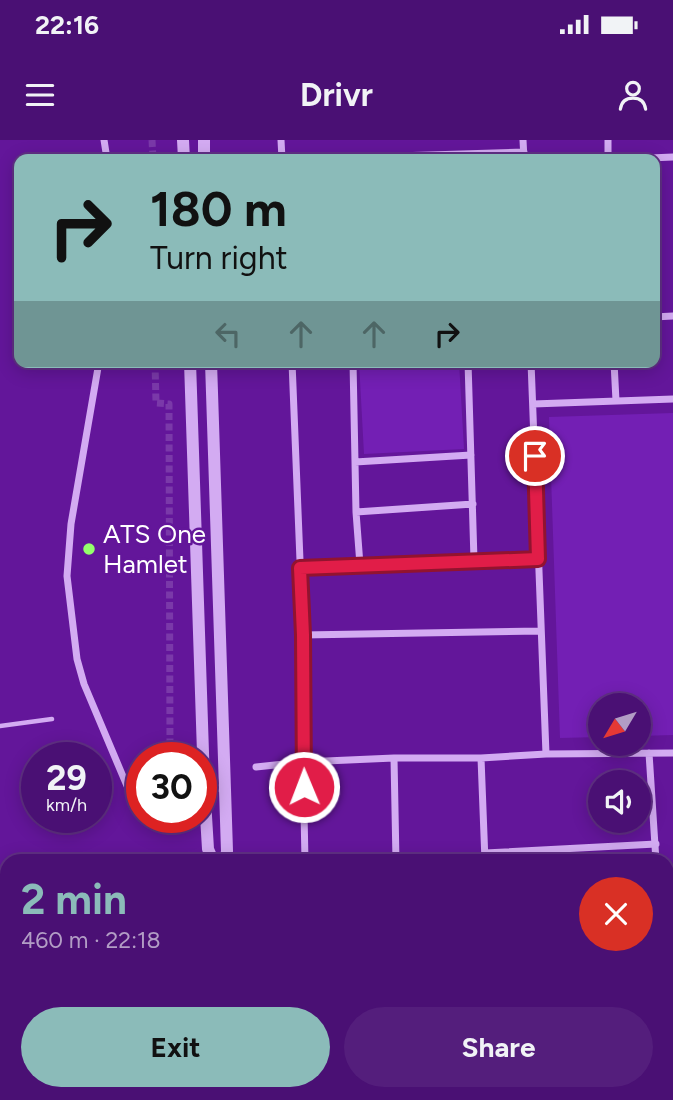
<!DOCTYPE html>
<html lang="en">
<head>
<meta charset="utf-8">
<style>
	:root { --surface:#4a1074; --page:#541e7c; --text:#f1f3f6; --muted:#b29dc5; --line:#613086; --accent:#8bbbb9 }
	body { margin:0; font-family:Figtree,sans-serif; background:var(--page); color:var(--text); height:100vh; display:flex; flex-direction:column; font-size:26px; white-space:nowrap }
	* { box-sizing:border-box; margin:0 }
	p { font-size:23px; color:var(--muted) }
	.icon { flex:none; width:38px; height:38px; fill:none; stroke:currentColor; stroke-width:2; stroke-linecap:round; stroke-linejoin:round }
	.map { position:relative; flex:1; overflow:hidden }
	.panel { position:absolute; left:0px; top:714px; width:674px; height:247px; display:flex; flex-direction:column; background:var(--surface); border-radius:21px 21px 0 0; box-shadow:0 4px 18px #0003,0 0 0 2px var(--line) }
	.panel>* { flex:none }
	.banner { position:absolute; left:14px; top:14px; width:646px; height:214px; border-radius:14px; box-shadow:0 4px 18px #0003,0 0 0 2px var(--line); background:#8bbbb9; color:#111; overflow:hidden }
	.needle { width:46px; rotate:232deg }
	.tools { position:absolute; left:588px; top:553px; display:grid; gap:14px }
	.tools a { display:grid; place-items:center; width:63px; height:63px; border-radius:50%; background:var(--surface); box-shadow:0 4px 18px #0003,0 0 0 2px var(--line); font-size:35px }
	.speed { position:absolute; left:21px; top:602px; display:flex; gap:14px; font-size:35px; font-weight:700; text-align:center }
	.speed>* { display:grid; place-content:center; width:91px; height:91px; border-radius:50%; background:var(--surface); box-shadow:0 4px 18px #0003,0 0 0 2px var(--line); line-height:1 }
	.speed small { font-size:18px; font-weight:400 }
	.speed .limit { border:10px solid #d22; background:#fff; color:#111 }
	.pin { position:absolute; display:grid; place-items:center; width:60px; height:60px; color:#fff; margin:-30px; border:4px solid #fff; border-radius:50%; box-shadow:0 2px 7px #0007 }
	.me { position:absolute; width:77px; margin:-38px; rotate:359deg; stroke-linejoin:round; filter:drop-shadow(0 0 5px #0008) }
	.turn { display:flex; align-items:center; gap:24px; height:147px; padding:0 21px; font-size:32px }
	.turn .icon { width:91px; height:91px; stroke-width:2.5 }
	.turn b { display:block; font-size:49px; line-height:60px }
	.lanes { display:flex; align-items:center; height:66px; padding:0 21px; background:#0003; justify-content:center; gap:35px; direction:ltr }
	.lanes .off { opacity:.35 }
	.round { display:grid; place-items:center; flex:none; width:74px; height:74px; border-radius:37px; background:var(--page) }
	.headline { display:flex; align-items:center; justify-content:space-between; height:119px; padding:0 21px }
	h1 { font-size:42px; font-weight:700; line-height:52px; color:var(--accent) }
	.primary-button { display:flex; gap:14px; margin-top:auto; padding:14px 21px }
	.primary-button a { flex:1; height:80px; border-radius:42px; background:var(--accent); color:#111; font-size:28px; font-weight:700; line-height:80px; text-align:center }
	.primary-button a+a { background:var(--page); color:var(--text) }
	.status { display:flex; justify-content:space-between; align-items:center; height:49px; padding:0 35px; background:var(--surface); direction:ltr }
	.status svg { height:19px; fill:currentColor }
	header { display:flex; justify-content:space-between; align-items:center; height:91px; padding:0 21px; background:var(--surface); font-size:32px; font-weight:700 }
	.map>svg:first-child { display:block }
</style>
</head>
<body>
<div class="status"><b>22:16</b><svg viewBox="0 0 49 12"><path d="M0 12V9h3v3zM5 12V6h3v6zM10 12V3h3v9zM15 12V0h3v12zM26 1h20v11H26zM47 4h2v5h-2z"/></svg></div>
<header><svg class="icon" aria-label="menu" viewBox="0 0 24 24"><path d="M4 6h16M4 12h16M4 18h16"/></svg>Drivr<svg class="icon" aria-label="person" viewBox="0 0 24 24"><circle cx="12" cy="8" r="4"/><path d="M4 21q1-7 8-7t8 7"/></svg></header>
<div class="map">
<svg width="673" height="960" viewBox="0 0 673 960">
	<rect width="100%" height="100%" fill="#63169a"/>
	<path fill="#731fb4" d="M359 222H459L464 309 364 314Z
		M673 273V595L639 596V565H600V597L560 598 549 277Z
		M607 715V721H500V719Z"/>
	<g fill="none" stroke-linecap="round" stroke-linejoin="round">
		<path stroke="#7a39a9" stroke-width="7" stroke-dasharray="7 3.5" stroke-linecap="butt" d="M152 0 153 19
			M155 222 156 263 169 264 170 613"/>
		<path stroke="#d3abf2" stroke-width="4.5" d="M0 586 52 579
			M0 788 7 787
			M0 885 7 884"/>
		<path stroke="#d3abf2" stroke-width="7" d="M104 0 107 19
			M281 0 282 19
			M523 0 524 19
			M608 0V19
			M299 19 524 12
			M627 19 673 17
			M654 177 673 176
			M99 222 71 384 67 436 77 519 84 544 130 653 137 664 142 665
			M292 222 303 495V622L305 721
			M353 222 356 372 360 425
			M468 222 474 420
			M531 222 546 614
			M614 222 616 261
			M533 264 673 259
			M355 322 471 315
			M356 372 473 364
			M300 428 538 419
			M303 495 541 491
			M170 613 171 618
			M649 613 656 721
			M394 618 396 721
			M481 618 485 721
			M256 627 303 622 394 618H481L546 614 673 613
			M201 651 225 647
			M485 713 656 704
			M667 910H673
			M527 954 528 960
			M586 954V960
			M660 954V960"/>
		<path stroke="#d3abf2" stroke-width="12" d="M183 0 184 19
			M204 0V19
			M190 222 204 643 208 709 211 716 218 721
			M211 222 227 711 226 717 220 721"/>
	</g>
	<g fill="none" stroke-linecap="round" stroke-linejoin="round">
		<g stroke="#92132f" stroke-width="18">
			<path id="route" d="M304 647 303 495 300 428 538 419 535 316"/>
		</g>
		<use href="#route" stroke="#e11d48" stroke-width="12"/>
	</g>
	<circle fill="#94ff6c" stroke="#63169a" stroke-width="2.5" cx="89" cy="409" r="7"/>
	<g text-anchor="middle" stroke-width="5" stroke-linejoin="round" paint-order="stroke">
		<g font-size="26" fill="#fff" stroke="#63169a" text-anchor="start">
			<text x="103" y="403">ATS One<tspan x="103" dy="30">Hamlet</tspan></text>
		</g>
	</g>
</svg>
<div class="tools">
<a><svg class="needle" viewBox="-14 -14 28 28"><path d="M0-13l5 13h-10z" fill="#e53935"/><path d="M0 13l5-13h-10z" fill="#b29dc5"/></svg></a>
<a><svg class="icon" aria-label="sound" viewBox="0 0 24 24"><path d="M4 9h4l5-4v14l-5-4H4zM17 9q2 3 0 6"/></svg></a>
</div>
<div class="speed"><div>29<small>km/h</small></div><div class="limit">30</div></div>
<div class="pin" style="left:535px;top:316px;background:#d93025"><svg class="icon" aria-label="arrive" viewBox="0 0 24 24"><path d="M6 21V4h12l-3 4 3 4H6"/></svg></div>
<svg class="me" style="left:304px;top:647px" viewBox="-20 -20 40 40"><circle r="17" fill="#e11d48" stroke="#fff" stroke-width="3"/><path d="M0-11L8 9 0 5-8 9z" fill="#fff"/></svg>
<div class="banner">
<div class="turn"><svg class="icon" aria-label="right" viewBox="0 0 24 24"><path d="M7 20v-9h11M14 6l5 5-5 5"/></svg><div><b>180 m</b>Turn right</div></div>
<div class="lanes"><svg class="icon off" aria-label="left" viewBox="0 0 24 24"><path d="M17 20v-9H6M10 6l-5 5 5 5"/></svg><svg class="icon off" aria-label="ahead" viewBox="0 0 24 24"><path d="M12 20V5M6 11l6-6 6 6"/></svg><svg class="icon off" aria-label="ahead" viewBox="0 0 24 24"><path d="M12 20V5M6 11l6-6 6 6"/></svg><svg class="icon" aria-label="right" viewBox="0 0 24 24"><path d="M7 20v-9h11M14 6l5 5-5 5"/></svg></div>
</div>
<section class="panel">
<div class="headline"><div><h1>2 min</h1><p>460 m · 22:18</p></div><a class="round" style="background:#d93025;color:#fff"><svg class="icon" aria-label="close" viewBox="0 0 24 24"><path d="M6 6l12 12M18 6L6 18"/></svg></a></div>
<div class="primary-button"><a>Exit</a><a>Share</a></div>
</section>
</div>
</body>
</html>
